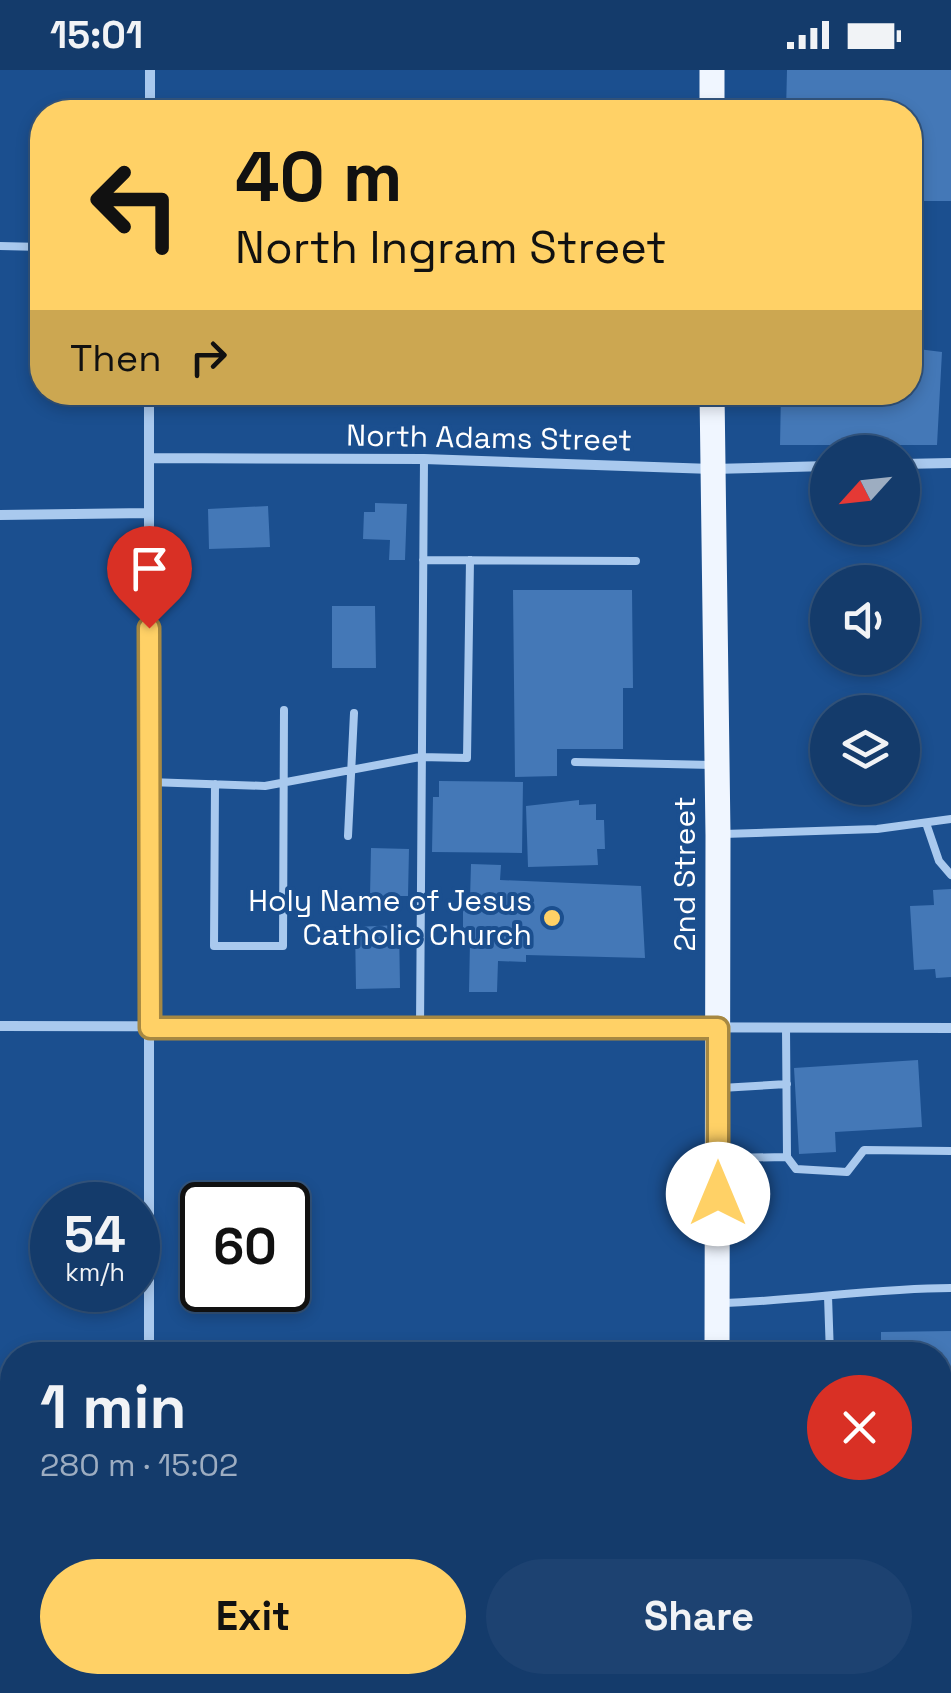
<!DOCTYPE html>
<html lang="en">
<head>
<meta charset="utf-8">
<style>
	:root { --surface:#143b6b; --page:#1d4271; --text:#f1f3f6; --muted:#9dadc1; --line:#33557e; --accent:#ffd166 }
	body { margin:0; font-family:"Space Grotesk",sans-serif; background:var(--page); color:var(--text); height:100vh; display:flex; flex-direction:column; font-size:38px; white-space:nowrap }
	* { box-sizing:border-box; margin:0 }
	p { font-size:32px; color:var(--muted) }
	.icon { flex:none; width:55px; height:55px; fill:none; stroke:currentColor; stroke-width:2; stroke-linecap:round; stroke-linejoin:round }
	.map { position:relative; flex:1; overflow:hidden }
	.panel { position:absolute; left:0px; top:1272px; width:952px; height:352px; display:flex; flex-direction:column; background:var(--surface); border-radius:40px 40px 0 0; box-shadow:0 5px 15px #0003,0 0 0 2px var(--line) }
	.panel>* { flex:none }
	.banner { position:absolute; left:30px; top:30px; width:892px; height:305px; border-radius:40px; box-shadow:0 5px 15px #0003,0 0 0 2px var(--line); background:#ffd166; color:#111; overflow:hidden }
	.needle { width:65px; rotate:243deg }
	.buttons { position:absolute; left:810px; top:365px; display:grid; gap:20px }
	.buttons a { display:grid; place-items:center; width:110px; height:110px; border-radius:50%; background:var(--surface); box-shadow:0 5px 15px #0003,0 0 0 2px var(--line); font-size:50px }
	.speed { position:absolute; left:30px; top:1112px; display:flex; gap:20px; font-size:50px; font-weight:700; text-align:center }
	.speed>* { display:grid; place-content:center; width:130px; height:130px; border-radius:50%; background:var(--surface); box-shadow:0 5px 15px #0003,0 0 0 2px var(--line); line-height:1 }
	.speed small { font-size:25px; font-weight:400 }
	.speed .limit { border:5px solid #111; border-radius:15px; background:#fff; color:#111 }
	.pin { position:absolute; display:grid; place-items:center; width:85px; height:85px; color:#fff; margin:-102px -42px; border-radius:50% 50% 50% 0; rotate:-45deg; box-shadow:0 0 10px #0007 }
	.pin .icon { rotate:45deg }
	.me { position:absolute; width:110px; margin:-55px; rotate:0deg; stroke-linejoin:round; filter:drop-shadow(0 0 8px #0008) }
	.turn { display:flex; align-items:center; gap:35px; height:210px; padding:0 40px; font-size:45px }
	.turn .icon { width:130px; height:130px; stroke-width:2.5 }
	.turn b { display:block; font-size:70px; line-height:85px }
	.then { display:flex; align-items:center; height:95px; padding:0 40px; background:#0003; gap:20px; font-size:38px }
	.round { display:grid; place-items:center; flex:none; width:105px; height:105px; border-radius:52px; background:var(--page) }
	.summary { display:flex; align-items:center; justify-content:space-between; height:170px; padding:0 40px }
	h1 { font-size:60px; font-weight:700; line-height:75px }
	.primary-button { display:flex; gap:20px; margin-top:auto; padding:20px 40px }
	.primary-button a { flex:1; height:115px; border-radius:60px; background:var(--accent); color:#111; font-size:40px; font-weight:700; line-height:115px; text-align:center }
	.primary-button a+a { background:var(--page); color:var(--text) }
	.status { display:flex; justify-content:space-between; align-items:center; height:70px; padding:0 50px; background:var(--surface); direction:ltr }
	.status svg { height:28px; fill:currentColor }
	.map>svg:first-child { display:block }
</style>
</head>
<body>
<div class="status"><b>15:01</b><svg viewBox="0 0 49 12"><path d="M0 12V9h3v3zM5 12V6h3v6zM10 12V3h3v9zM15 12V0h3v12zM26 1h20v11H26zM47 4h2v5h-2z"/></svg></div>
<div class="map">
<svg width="951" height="1623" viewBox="0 0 951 1623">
	<rect width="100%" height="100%" fill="#1b4f8f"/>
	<path fill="#4478b7" d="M787 0H951V131H910V42H786Z
		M910 278 942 282 937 375H780L781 322H910Z
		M375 433 407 434 405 490H389L390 470 363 469 364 442H375Z
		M268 436 270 477 209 479 208 439Z
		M513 520H632L633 618H623V679H557V706L515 707Z
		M332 536H375L376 598H332Z
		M439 711 523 712 522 783 432 782 433 727H439Z
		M579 730V735L596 734V750H604L605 779H597L598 795 528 797 526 736Z
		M371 778 409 779 408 826H370Z
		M471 794 501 795 500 810 641 816 645 888 526 885V892L498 891 497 922H469L470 871H463V829H470Z
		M951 819V907L936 908 935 899 914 900 910 836 934 835 933 820Z
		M399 855 400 918 356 919 355 857Z
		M918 990 922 1057 835 1062 836 1082 799 1084 794 998Z
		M951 1261V1403H940V1285H881V1262Z
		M790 1612H921L922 1623H786Z
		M0 1613H27V1623H0Z
		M254 1614H286V1623H254Z
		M332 1614H362L363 1623H333Z"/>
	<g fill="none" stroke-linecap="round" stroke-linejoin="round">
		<path stroke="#a9c9ee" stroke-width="8" d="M0 176 42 177
			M423 490 636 491
			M575 692 713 695
			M149 712 265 716 420 687 467 688 470 490
			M215 714 214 876H283L284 640
			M926 753 939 791 951 805
			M723 764 877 759 951 749
			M348 766 354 643
			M420 958 424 389
			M786 958 787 1087 796 1099 847 1102 864 1080 951 1081
			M721 1018 787 1014
			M722 1088 787 1087
			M828 1226 830 1285
			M721 1233C799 1231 874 1218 951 1218
			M940 1441H951
			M949 1556 950 1623"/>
		<path stroke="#a9c9ee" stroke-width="10" d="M150 42V0
			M149 388 424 389 712 399 828 396
			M902 394 951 393
			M0 445 148 443
			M0 956 951 958
			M149 1285V322
			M94 1623V1612"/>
		<path stroke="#d6e6fa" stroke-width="20" d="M716 1612V1623"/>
		<path stroke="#f0f6ff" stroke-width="25" d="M712 42V0
			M712 322 718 765 717 1285
			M0 1552H12
			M940 1552H951"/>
	</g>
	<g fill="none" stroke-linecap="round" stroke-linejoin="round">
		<g stroke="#a68842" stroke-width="25">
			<path id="route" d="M149 558 150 958H718V1124"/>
		</g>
		<use href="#route" stroke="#ffd166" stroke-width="18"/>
	</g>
	<circle fill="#ffd166" stroke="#1b4f8f" stroke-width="4" cx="552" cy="848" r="10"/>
	<g text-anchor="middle" stroke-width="8" stroke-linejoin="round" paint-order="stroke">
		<g font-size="30" fill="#fff" stroke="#1b4f8f">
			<text transform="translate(489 368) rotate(1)" y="10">North Adams Street</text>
			<text transform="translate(685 804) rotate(-90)" y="10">2nd Street</text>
		</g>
		<g font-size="30" fill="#fff" stroke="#1b4f8f" text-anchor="end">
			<text x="532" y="841">Holy Name of Jesus<tspan x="532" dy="34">Catholic Church</tspan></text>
		</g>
	</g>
</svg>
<div class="buttons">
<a><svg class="needle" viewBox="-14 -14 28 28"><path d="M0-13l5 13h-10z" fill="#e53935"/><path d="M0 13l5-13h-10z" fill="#9dadc1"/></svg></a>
<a><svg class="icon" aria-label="sound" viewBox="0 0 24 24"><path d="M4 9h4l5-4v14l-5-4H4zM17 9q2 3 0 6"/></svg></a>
<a><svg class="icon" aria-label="layers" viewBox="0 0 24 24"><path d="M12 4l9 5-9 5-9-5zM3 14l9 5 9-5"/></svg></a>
</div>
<div class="speed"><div>54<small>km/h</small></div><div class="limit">60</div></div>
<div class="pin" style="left:149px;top:558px;background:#d93025"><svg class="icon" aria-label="arrive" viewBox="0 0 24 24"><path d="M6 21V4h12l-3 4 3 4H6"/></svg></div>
<svg class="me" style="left:718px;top:1124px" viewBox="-20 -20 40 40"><circle r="19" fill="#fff"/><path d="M0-13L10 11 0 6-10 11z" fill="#ffd166"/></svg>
<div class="banner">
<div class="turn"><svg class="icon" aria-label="left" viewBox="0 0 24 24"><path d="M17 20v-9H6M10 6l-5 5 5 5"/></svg><div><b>40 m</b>North Ingram Street</div></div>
<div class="then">Then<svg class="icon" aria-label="right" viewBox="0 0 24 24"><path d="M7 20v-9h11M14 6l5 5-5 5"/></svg></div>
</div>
<section class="panel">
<div class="summary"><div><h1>1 min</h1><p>280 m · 15:02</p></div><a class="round" style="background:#d93025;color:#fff"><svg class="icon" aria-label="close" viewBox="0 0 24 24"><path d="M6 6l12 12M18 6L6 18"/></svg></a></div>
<div class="primary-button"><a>Exit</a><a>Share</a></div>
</section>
</div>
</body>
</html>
